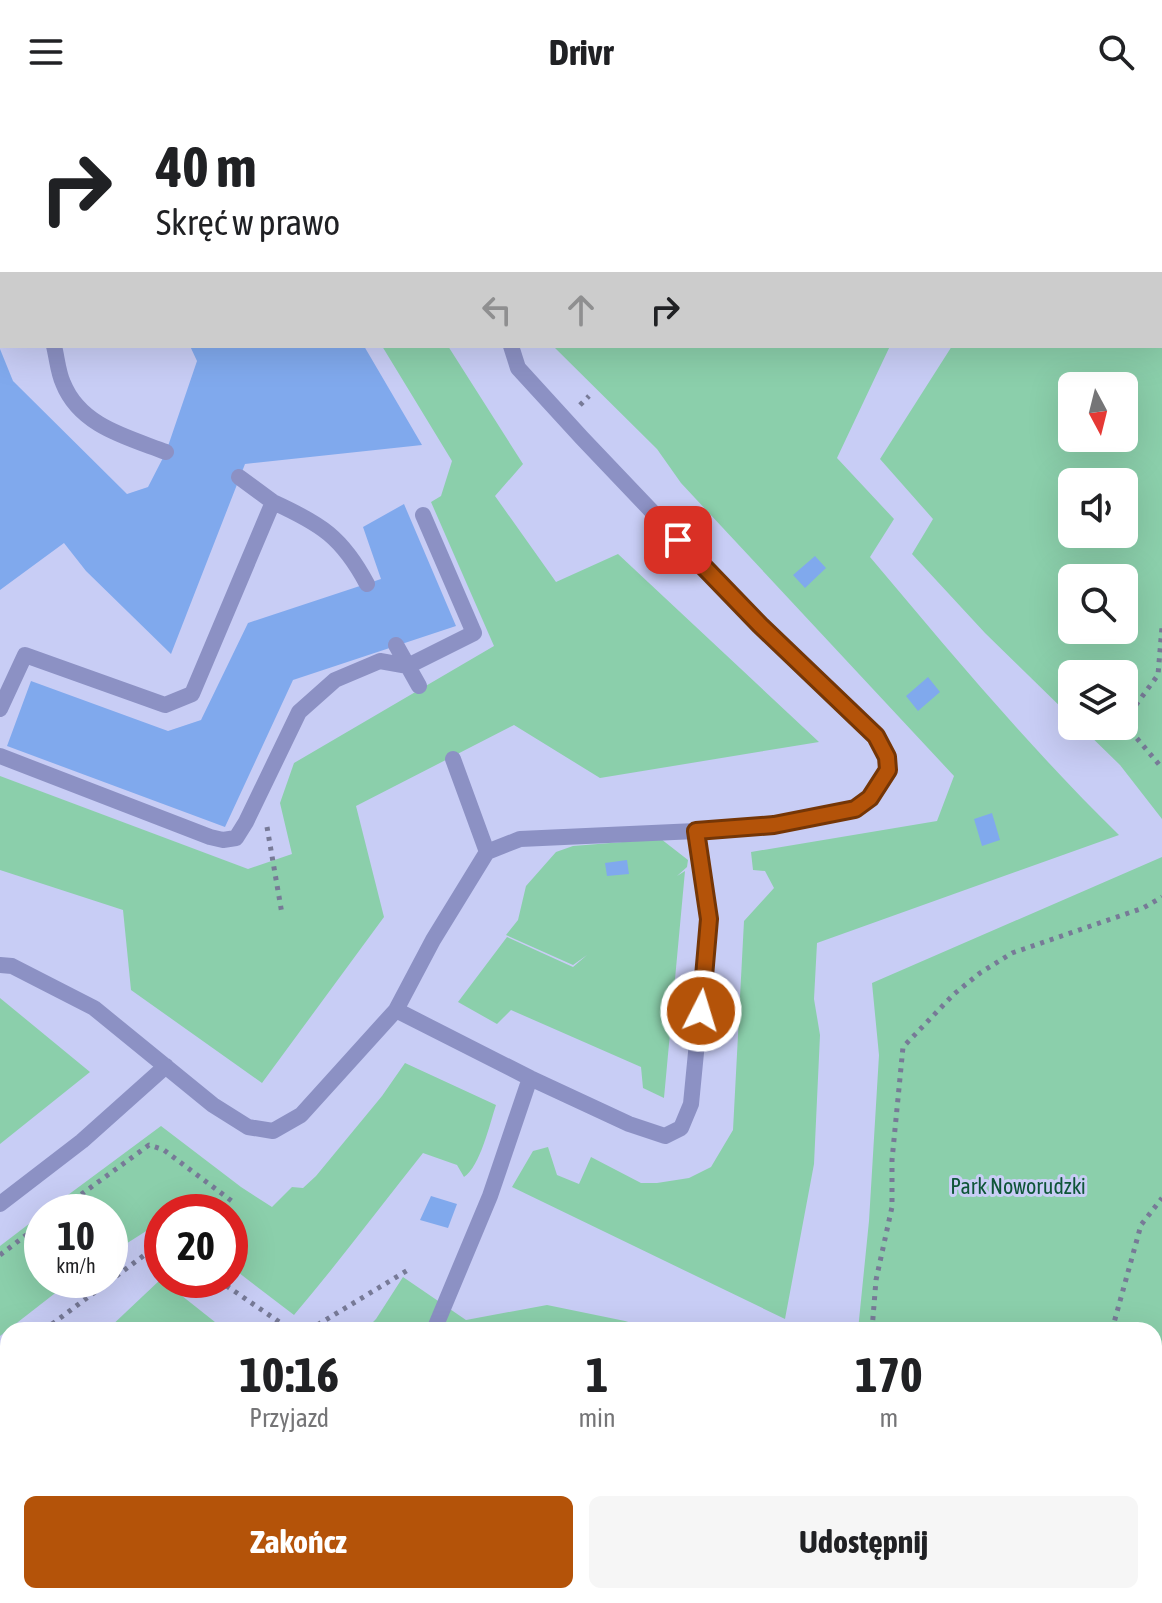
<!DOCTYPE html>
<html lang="pl">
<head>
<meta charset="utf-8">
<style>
	:root { --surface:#fff; --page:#f6f6f6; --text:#202124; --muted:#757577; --accent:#b45309 }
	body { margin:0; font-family:"Asap Condensed",sans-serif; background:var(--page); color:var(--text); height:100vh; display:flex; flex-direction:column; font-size:30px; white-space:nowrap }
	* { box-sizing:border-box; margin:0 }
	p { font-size:26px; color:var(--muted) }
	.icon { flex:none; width:44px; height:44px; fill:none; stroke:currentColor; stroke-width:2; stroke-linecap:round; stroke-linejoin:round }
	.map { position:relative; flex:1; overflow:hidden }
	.details { position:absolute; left:0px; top:1218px; width:1162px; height:282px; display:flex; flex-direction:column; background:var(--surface); border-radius:24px 24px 0 0; box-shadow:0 8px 32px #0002 }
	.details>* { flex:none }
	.guide { position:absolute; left:0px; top:0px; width:1162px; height:244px; box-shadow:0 8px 32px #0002; background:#fff; color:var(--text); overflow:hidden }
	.needle { width:52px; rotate:173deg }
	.controls { position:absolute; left:1058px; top:268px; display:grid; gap:16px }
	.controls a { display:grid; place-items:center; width:80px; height:80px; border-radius:12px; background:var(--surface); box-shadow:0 8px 32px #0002; font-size:40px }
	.speed { position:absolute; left:24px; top:1090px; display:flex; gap:16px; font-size:40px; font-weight:700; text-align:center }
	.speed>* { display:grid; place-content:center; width:104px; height:104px; border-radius:50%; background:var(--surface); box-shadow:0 8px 32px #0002; line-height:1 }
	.speed small { font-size:20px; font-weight:400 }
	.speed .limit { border:12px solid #d22; background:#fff; color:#111 }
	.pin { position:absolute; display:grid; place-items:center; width:68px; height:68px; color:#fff; margin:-34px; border-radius:16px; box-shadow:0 4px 12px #0006 }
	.me { position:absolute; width:88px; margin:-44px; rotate:5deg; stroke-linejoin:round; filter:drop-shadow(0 0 6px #0008) }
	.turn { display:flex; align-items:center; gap:28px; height:168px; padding:0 24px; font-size:36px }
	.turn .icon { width:104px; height:104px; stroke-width:2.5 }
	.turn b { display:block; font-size:56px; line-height:68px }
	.lanes { display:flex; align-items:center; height:76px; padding:0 24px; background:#0003; justify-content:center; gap:40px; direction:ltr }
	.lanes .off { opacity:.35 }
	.eta { display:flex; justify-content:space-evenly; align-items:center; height:136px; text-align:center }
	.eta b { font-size:48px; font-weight:700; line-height:56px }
	.action { display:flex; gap:16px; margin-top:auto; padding:16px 24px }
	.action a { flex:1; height:92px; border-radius:12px; background:var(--accent); color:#fff; font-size:32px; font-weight:700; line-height:92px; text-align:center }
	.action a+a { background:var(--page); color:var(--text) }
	header { display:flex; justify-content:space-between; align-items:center; height:104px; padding:0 24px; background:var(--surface); font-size:36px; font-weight:700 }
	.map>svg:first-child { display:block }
</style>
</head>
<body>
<header><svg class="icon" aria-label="menu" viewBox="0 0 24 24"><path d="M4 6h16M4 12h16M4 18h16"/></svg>Drivr<svg class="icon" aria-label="search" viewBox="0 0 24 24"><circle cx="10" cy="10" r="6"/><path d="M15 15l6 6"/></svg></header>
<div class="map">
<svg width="1162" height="1499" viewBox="0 0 1162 1499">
	<rect width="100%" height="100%" fill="#c8cdf5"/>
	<path fill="#8bcfab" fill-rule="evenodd" d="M1106 0H1162V715L1120 661 1080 622H1124V570H1072V614L985 529 912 450 933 415 880 355 952 242H1160V2H1104ZM1072 282H1124V334H1072ZM1072 378H1124V430H1072ZM1072 474H1124V526H1072Z
		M382 242H448L523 360 495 392 556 478 618 450 819 638 600 674 514 621 356 702 384 813 262 979 131 886 123 806 0 766V672L248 765 292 750 280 699 294 659 494 542 431 398 441 392 452 357Z
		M553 242H890L837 354 894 415 870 453C950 548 1030 644 1119 731L817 839 814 895 820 931 814 1060 785 1215 512 1083 533 1047 548 1043 557 1071 579 1080 591 1053 641 1079H657L689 1074 711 1063 733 1026 744 817 774 784 765 767 753 766 751 748 937 717 954 672 681 379 657 345Z
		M661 735 688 756 687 763 677 772 685 767 664 994 643 984 641 963 511 906 497 920 458 898 507 833 573 863 587 851 573 861 506 831 518 816 526 782 556 748 573 742Z
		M1162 753V1499H5L0 1464V1305L8 1300V1492H1154V1226H858L869 1117 879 951 872 879Z
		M0 894 90 968 0 1040Z
		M405 959 496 1001C490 1019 480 1063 464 1073L457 1061 423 1049C380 1103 339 1158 294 1211L230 1162V1108H162V1117L110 1150V1108H45L161 1022 241 1083 272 1103 292 1083 303 1084 316 1072 382 992Z
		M42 1110V1176H72L0 1232V1142Z
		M403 1173 466 1216 547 1201 625 1217 654 1226H365L376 1215Z
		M161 1175 162 1176 225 1226H107Z"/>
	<path fill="#80a9ed" d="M190 242H364L422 341 245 360 171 550 86 467 64 439 0 486V245L13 277 127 390 148 383 166 348 197 257Z
		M404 400 456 522 293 576 225 723 7 642 31 577 168 627 201 616 248 519 381 475 363 423Z
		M815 452 826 464 805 484 793 471Z
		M928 573 940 588 918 607 906 592Z
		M992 709 1000 736 982 742 974 715Z
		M627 756 629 770 607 772 605 759Z
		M431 1092 457 1100 448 1124 420 1116Z"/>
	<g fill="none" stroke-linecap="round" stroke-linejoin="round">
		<path stroke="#777a97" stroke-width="5" stroke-dasharray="4 6" stroke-linecap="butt" d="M572 0 574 2
			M831 0 832 2
			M647 2 649 0
			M1160 67 1162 60
			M1160 217 1162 229
			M580 301 589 292
			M1124 617 1158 571 1162 523
			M1124 619 1162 664
			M267 723 282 810
			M57 1108 149 1041 164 1046 233 1098
			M0 1151 42 1119
			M218 1176 291 1226
			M44 1226 162 1138
			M309 1226 408 1166
			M604 1226H609
			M872 1226 876 1176 892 1103V1056L903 943 954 890 980 869 1012 849 1143 804 1162 793
			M1112 1226 1141 1121 1162 1094
			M0 1259 8 1253
			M602 1499V1492"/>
		<path stroke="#8c91c4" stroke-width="16" d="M54 242C57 254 58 268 63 279 80 322 127 333 166 348
			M239 373 273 398
			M396 541 419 582
			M0 605 25 551 165 601 192 590 273 398C321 420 342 433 367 480
			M0 652 210 733 223 736 236 734 246 718 299 608 335 576 380 557 408 562 474 529 423 411
			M453 655 487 748
			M0 861 12 862 94 904 213 1001 248 1023 273 1027 301 1011 396 906 530 974
			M396 906 433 836 487 748 520 735 696 727
			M0 1100 82 1037 166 962
			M434 1226 490 1092 530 974 629 1020 665 1032 681 1024 691 1000 709 815 696 727 774 721 855 705 870 694 888 666 887 653 876 632 760 521 582 334 518 264 511 242
			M1154 1303 1162 1289
			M423 1492 428 1499
			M649 1492 672 1499
			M948 1492 952 1499
			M90 1499 93 1492
			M900 1499 914 1492"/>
		<path stroke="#8c91c4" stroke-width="24" d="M0 132H2"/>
	</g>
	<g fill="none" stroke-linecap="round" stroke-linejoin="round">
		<g stroke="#753606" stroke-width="20">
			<path id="route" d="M678 436 760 521 876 632 887 653 888 666 870 694 855 705 774 721 696 727 709 815 701 907"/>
		</g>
		<use href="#route" stroke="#b45309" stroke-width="14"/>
	</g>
	<g text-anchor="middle" stroke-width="6" stroke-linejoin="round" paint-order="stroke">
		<g font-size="22" fill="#0e5538" stroke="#c8cdf5">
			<text x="1018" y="1090">Park Noworudzki</text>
		</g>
	</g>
</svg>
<div class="controls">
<a><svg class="needle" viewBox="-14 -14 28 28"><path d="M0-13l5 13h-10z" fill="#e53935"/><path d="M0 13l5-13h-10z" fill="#757577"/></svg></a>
<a><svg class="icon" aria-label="sound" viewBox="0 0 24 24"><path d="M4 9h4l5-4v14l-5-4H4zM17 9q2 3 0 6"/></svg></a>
<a><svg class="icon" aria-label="search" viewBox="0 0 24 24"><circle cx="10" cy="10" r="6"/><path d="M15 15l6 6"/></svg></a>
<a><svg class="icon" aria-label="layers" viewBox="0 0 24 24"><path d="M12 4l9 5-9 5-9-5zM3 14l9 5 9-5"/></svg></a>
</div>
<div class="speed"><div>10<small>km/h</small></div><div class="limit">20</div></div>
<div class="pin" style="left:678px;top:436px;background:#d93025"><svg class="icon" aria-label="arrive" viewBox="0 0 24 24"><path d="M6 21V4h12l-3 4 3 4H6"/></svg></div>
<svg class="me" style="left:701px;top:907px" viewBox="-20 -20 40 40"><circle r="17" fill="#b45309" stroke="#fff" stroke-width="3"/><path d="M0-11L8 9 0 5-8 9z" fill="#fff"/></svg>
<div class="guide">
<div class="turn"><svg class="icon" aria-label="right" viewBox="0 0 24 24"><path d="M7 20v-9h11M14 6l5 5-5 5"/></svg><div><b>40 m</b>Skręć w prawo</div></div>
<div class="lanes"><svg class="icon off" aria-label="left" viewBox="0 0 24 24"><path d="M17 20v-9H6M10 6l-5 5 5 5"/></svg><svg class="icon off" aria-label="ahead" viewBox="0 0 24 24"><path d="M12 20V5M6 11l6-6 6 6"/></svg><svg class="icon" aria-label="right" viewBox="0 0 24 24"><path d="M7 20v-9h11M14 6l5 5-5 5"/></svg></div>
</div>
<section class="details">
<div class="eta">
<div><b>10:16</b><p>Przyjazd</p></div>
<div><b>1</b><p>min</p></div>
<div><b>170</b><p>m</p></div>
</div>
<div class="action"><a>Zakończ</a><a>Udostępnij</a></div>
</section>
</div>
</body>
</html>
